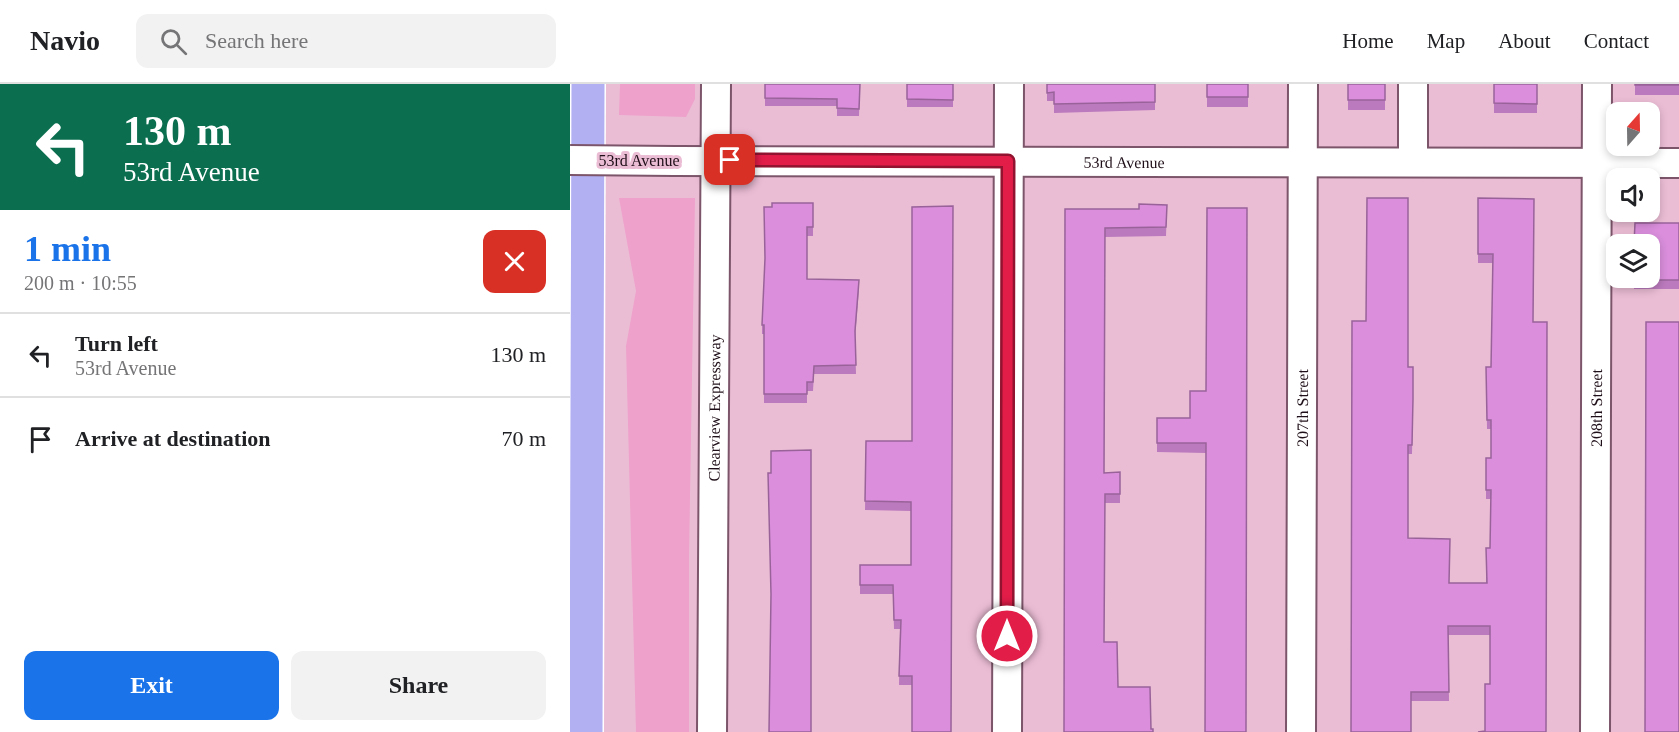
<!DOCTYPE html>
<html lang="en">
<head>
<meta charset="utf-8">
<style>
	:root { --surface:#fff; --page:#f2f2f2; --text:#202124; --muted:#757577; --line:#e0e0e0; --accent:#1a73e8 }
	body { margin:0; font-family:"Times New Roman",serif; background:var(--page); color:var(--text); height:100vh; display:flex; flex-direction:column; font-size:22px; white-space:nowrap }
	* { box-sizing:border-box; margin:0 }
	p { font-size:20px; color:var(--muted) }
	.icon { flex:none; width:33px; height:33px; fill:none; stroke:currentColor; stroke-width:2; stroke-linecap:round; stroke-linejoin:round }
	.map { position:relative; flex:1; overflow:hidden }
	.panel { display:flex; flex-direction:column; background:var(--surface); width:570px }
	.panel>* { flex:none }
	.banner { background:#0b6e4f; color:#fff; overflow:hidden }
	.needle { width:39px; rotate:20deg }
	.controls { position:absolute; left:1036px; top:18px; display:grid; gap:12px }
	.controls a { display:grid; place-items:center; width:54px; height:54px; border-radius:12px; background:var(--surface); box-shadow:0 3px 9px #0003; font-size:30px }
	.pin { position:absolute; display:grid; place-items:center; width:51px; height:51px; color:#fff; margin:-26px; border-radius:12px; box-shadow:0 3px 9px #0006 }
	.me { position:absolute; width:66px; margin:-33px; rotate:0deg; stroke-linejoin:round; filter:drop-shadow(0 0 4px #0008) }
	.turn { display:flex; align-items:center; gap:21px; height:126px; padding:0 24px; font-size:27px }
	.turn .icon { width:78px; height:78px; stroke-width:2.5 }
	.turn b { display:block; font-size:42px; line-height:51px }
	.round { display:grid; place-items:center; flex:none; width:63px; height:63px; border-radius:12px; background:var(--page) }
	.overview { display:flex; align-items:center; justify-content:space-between; height:102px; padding:0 24px }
	h1 { font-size:36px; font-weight:800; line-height:45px; color:var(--accent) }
	.action { display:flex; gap:12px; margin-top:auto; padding:12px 24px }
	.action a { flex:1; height:69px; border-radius:12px; background:var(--accent); color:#fff; font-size:24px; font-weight:800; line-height:69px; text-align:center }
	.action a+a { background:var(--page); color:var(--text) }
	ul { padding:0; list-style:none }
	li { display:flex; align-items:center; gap:18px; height:84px; padding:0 24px; border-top:2px solid var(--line) }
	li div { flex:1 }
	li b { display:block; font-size:22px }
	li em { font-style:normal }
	header { display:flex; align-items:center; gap:36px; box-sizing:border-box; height:84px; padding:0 30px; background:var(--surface); border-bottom:2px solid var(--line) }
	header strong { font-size:28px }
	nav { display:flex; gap:33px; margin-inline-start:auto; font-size:21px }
	.search { width:420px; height:54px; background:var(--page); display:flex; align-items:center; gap:15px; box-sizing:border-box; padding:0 21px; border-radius:12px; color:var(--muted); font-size:22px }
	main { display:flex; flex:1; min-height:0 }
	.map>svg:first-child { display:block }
</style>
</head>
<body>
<header>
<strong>Navio</strong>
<div class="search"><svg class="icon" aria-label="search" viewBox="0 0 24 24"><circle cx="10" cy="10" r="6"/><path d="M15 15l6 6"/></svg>Search here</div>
<nav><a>Home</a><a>Map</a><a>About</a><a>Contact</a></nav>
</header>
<main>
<section class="panel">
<div class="banner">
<div class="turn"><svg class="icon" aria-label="left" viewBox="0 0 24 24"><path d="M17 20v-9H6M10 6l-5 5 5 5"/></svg><div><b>130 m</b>53rd Avenue</div></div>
</div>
<div class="overview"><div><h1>1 min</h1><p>200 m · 10:55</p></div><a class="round" style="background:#d93025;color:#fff"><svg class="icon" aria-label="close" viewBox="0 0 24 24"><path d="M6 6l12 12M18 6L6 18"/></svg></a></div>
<ul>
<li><svg class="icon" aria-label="left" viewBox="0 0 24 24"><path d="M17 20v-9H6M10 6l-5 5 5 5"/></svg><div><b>Turn left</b><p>53rd Avenue</p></div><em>130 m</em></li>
<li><svg class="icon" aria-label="arrive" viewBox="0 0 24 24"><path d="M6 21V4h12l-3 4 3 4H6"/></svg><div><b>Arrive at destination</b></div><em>70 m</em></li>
</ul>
<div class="action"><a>Exit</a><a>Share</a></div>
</section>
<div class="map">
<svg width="1109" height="648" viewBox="0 0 1109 648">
	<rect width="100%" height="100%" fill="#ebbdd5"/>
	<path fill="#eea1cb" d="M50 0H125V15L116 33 49 31Z
		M49 114H125L119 474V648H66L56 262 66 207Z"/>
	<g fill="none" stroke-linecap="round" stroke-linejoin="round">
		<g stroke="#7c556a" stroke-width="32">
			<g id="minor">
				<path d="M843 0V78"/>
				<path id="s1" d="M104 77 1109 79"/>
				<path id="s2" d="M142 648 146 0"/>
				<path d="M437 648 439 0"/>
				<path id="s3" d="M731 648 733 0"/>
				<path id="s4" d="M1025 648 1027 0"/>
			</g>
		</g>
		<g stroke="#fff" stroke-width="36">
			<path id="highway" d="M16 648 18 0"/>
		</g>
		<use href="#minor" stroke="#fff" stroke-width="28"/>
		<use href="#highway" stroke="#b2aff3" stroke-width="33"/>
		<g stroke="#7c556a" stroke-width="32" stroke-linecap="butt">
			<path id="minor-bridge" d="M0 76 104 77"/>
		</g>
		<use href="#minor-bridge" stroke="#fff" stroke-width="28"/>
	</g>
	<path fill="#bb7abd" d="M195 0H290L289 32H267V22H195Z
		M337 0H383V23H337Z
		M477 0H585V26L484 29V17H477Z
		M637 0H678V23H637Z
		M778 0H815V26H778Z
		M924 0H967V29H924Z
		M1065 0H1109V11H1065Z
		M797 114H838V283H843V324L842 370H838V454L880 455 879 499H916V464H920L921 415H916V374H921V345H917L916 283H921L923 179H908V114L964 115 963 238H977L976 648H908L915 647V600H920V551H878L879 617H841V648H781L782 237H796Z
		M243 119V152H237V195L289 205 285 254 286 290H244L243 307H237V319H194V250H192V241L202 123Z
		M597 121 596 152 535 153 534 389 550 398V419H535L494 648 495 125H569Z
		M1109 139V205H1064V194Z
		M636 307V369L587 368V334H620Z
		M296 357H342V601H329L330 545H324L323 510H290V481H341V427L295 426Z"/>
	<path fill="#da8edc" stroke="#99639a" stroke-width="1.5" d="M195 0H290L289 25 267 24V15L195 14Z
		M337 0H383V16L337 15Z
		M477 0H585V18L484 20V8L477 9Z
		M637 0H678V13H637Z
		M778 0H815V16H778Z
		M924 0H967V20L924 19Z
		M1065 0H1109V1H1065Z
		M797 114H838V283H843V315L842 361H838V454L880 455 879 499H917L916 464H920L921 406H916V374H921V336H917L916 283H921L923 170H908V114L964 115 963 238H977L976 648H908L915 647V600H920V542H878L879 608H841V648H781L782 237H796Z
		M202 119H243V143H237V195L289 196 285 247 286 281 244 282 243 298H237V310H194V241H192L195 174 194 123H202Z
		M569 120 597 121 596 143 535 144 534 389 550 388V410H535L534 558H547L548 603H580L581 645H583V648H494L495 125H569Z
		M383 122 381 648H342V592H329L331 536H324L323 501H290V481H341V418L295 417 296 357H342V123Z
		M637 124H677L676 648H635L636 359H587V334H620V307H636Z
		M1065 139H1109V196H1064V194H1080V160H1064Z
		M1076 238H1109V648H1075Z
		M241 366V648H199L201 510 198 389H201V367Z"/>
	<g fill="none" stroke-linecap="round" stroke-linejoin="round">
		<g stroke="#92132f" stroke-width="15">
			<path id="route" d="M160 76 438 77 437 552"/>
		</g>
		<use href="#route" stroke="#e11d48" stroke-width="10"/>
	</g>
	<g text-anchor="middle" stroke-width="6" stroke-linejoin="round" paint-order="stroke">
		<g font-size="16" fill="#1f0f18" stroke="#ebbdd5">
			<text x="69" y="82">53rd Avenue</text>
			<text dy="6" stroke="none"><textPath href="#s1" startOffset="450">53rd Avenue</textPath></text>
			<text dy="6" stroke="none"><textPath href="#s2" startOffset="324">Clearview Expressway</textPath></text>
			<text dy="6" stroke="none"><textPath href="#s3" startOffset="324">207th Street</textPath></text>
			<text dy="6" stroke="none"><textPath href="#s4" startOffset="324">208th Street</textPath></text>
		</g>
	</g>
</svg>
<div class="controls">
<a><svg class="needle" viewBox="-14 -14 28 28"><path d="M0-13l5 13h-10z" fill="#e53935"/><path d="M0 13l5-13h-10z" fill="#757577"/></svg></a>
<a><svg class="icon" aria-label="sound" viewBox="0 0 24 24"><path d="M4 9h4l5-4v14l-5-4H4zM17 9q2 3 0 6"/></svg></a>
<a><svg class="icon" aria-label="layers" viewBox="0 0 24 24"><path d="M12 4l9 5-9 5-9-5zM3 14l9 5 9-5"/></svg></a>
</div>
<div class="pin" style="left:160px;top:76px;background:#d93025"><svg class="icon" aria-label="arrive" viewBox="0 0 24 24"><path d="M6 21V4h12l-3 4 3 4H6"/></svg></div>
<svg class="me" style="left:437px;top:552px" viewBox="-20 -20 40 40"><circle r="17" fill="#e11d48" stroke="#fff" stroke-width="3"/><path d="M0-11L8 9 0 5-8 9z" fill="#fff"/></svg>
</div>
</main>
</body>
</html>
